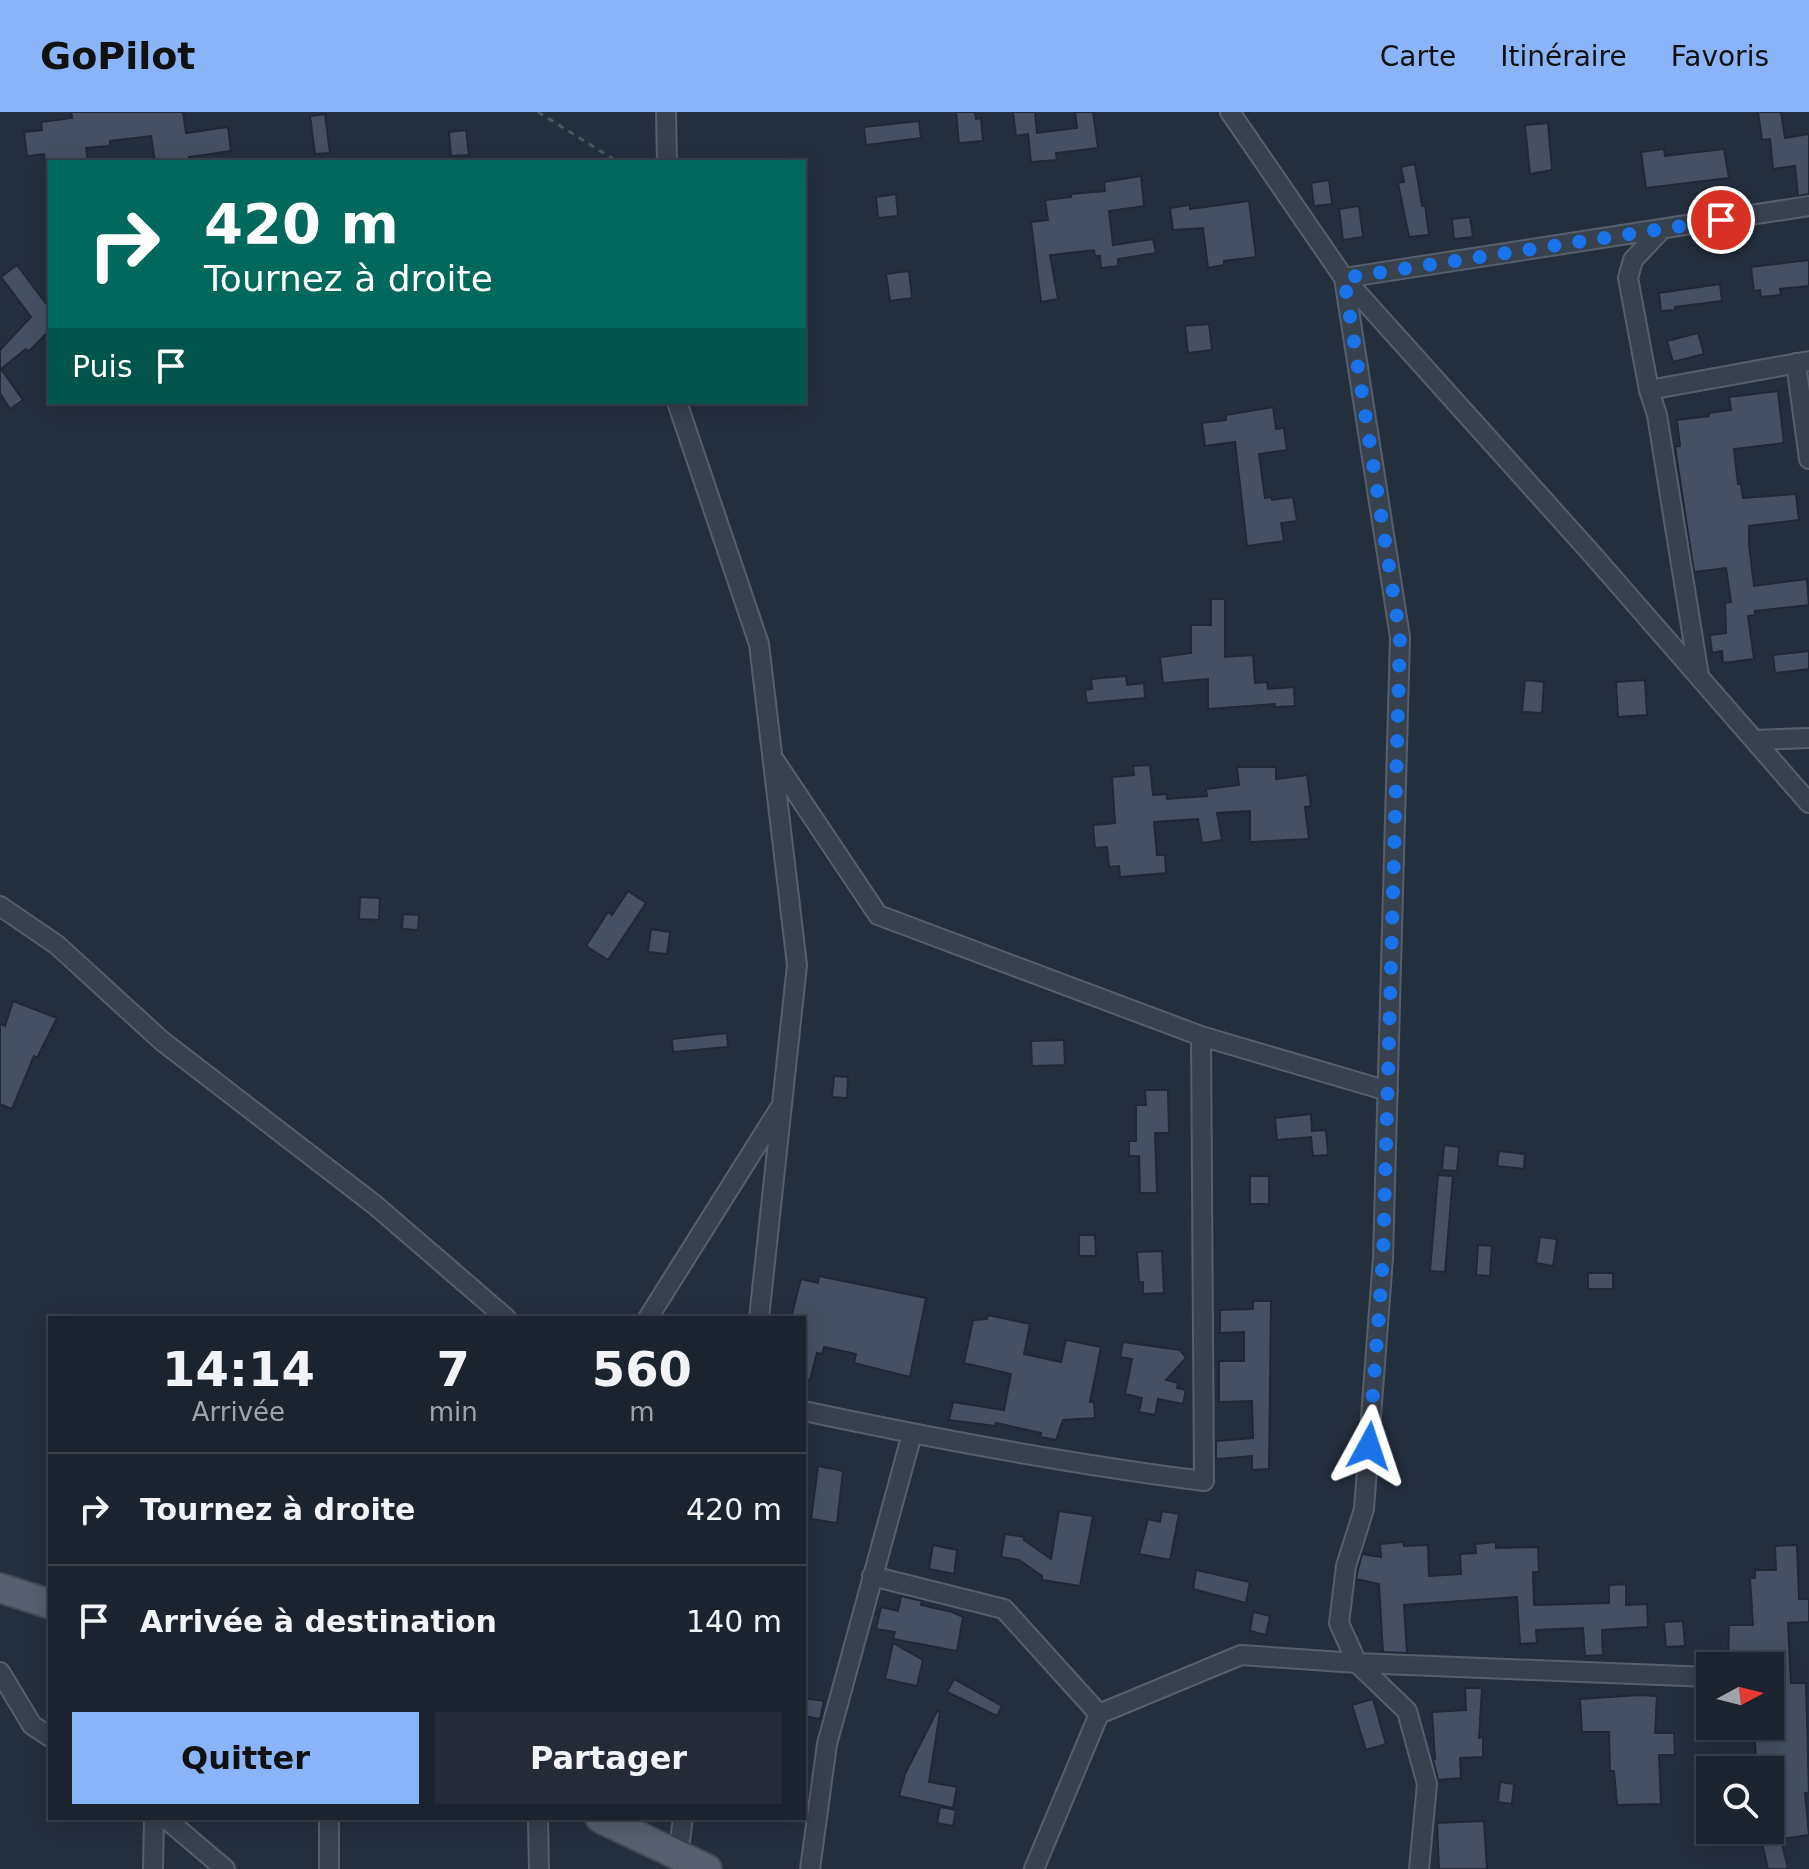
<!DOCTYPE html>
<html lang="fr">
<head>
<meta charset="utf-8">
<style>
	:root { --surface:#1b232e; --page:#242b36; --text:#f1f3f6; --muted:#a0a4aa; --line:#39404a; --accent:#8ab4f8 }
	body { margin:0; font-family:"DejaVu Sans",sans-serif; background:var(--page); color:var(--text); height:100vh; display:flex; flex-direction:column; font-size:30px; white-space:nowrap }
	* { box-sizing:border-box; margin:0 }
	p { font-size:26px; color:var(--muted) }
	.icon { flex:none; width:44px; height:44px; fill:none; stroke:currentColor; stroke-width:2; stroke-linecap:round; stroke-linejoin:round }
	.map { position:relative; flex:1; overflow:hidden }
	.sheet { position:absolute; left:48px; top:1204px; width:758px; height:504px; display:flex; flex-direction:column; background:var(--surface); border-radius:0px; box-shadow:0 4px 20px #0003,0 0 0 2px var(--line) }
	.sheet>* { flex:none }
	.hud { position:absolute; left:48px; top:48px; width:758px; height:244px; border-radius:0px; box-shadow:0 4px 20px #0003,0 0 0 2px var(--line); background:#00695c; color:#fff; overflow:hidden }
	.needle { width:52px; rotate:83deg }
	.controls { position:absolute; left:1696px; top:1540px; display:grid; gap:16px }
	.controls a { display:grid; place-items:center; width:88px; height:88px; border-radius:0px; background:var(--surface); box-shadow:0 4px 20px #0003,0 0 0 2px var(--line); font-size:40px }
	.pin { position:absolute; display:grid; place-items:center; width:68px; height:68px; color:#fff; margin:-34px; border:4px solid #fff; border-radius:50%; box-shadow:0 2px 8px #0007 }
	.me { position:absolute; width:88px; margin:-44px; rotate:5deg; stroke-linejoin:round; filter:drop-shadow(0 0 6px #0008) }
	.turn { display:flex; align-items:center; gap:28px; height:168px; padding:0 24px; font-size:36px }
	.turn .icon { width:104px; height:104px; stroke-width:2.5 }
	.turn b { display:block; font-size:56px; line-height:68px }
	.then { display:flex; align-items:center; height:76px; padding:0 24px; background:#0003; gap:16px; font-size:30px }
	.eta { display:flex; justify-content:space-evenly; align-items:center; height:136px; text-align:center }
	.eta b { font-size:48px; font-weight:800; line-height:56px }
	.action { display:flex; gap:16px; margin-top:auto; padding:16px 24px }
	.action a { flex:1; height:92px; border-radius:0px; background:var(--accent); color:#111; font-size:32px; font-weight:800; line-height:92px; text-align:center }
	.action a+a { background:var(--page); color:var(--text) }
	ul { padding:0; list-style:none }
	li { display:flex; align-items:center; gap:24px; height:112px; padding:0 24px; border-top:2px solid var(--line) }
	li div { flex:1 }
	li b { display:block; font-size:30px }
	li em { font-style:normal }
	header { display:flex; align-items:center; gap:48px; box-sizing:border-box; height:112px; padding:0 40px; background:var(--accent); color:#111 }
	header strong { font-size:38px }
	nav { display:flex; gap:44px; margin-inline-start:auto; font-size:28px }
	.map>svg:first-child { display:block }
</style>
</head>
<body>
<header>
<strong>GoPilot</strong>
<nav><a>Carte</a><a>Itinéraire</a><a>Favoris</a></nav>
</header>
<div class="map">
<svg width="1809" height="1757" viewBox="0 0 1809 1757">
	<rect width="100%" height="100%" fill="#242f3e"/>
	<path fill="#455162" stroke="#1f2835" stroke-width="2" d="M71 0H183L186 21 228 15 231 39 189 45 190 50H155L151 24 110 29V34L86 36 88 50H45L44 42 27 44 24 20 42 18 41 10 72 6Z
		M956 0H975L976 7 981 6 983 29 959 31Z
		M1013 0H1035L1037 21 1077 16 1075 0H1093L1098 36 1056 41 1057 48 1031 50 1028 22 1016 24Z
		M1758 0H1781L1785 26 1809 22V82L1798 84 1795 54 1773 57 1770 27 1762 28Z
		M325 2 330 41 315 42 310 4Z
		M919 9 921 26 866 33 864 15Z
		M1548 11 1552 58 1530 62 1525 13Z
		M466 18 469 43 451 44 449 20Z
		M1664 37 1665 44 1724 37 1729 66 1646 76 1641 40Z
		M1415 52 1422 94 1425 93 1429 123 1409 125 1398 71 1404 70 1401 55Z
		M1141 64 1144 94 1109 99 1113 133 1153 127 1156 141 1118 147V154L1101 156 1100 144H1095L1094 138 1050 143 1058 187 1041 190 1031 110 1048 108 1045 88 1071 85V82L1105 79 1104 70Z
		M1329 68 1332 92 1314 94 1311 71Z
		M896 82 898 104 878 106 876 85Z
		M1249 89 1256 145 1224 149V153L1208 156 1203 116 1173 118 1170 96 1190 93V97Z
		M1359 94 1363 125 1343 128 1339 97Z
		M1470 105 1473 125 1454 127 1452 107Z
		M1809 148V174L1780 177 1781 183 1761 185 1760 178 1754 179 1751 155Z
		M17 153 50 197V218L28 240 26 237 1 257 23 288 10 297 0 281V238L31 205 1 165Z
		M909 159 912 186 890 189 886 162Z
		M1720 172 1722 189 1675 195V198L1661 199 1659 181Z
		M1209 212 1212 238 1188 241 1185 214Z
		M1698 221 1704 242 1673 250 1667 229Z
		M1778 279 1784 331 1734 337 1738 372H1741L1743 386 1796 382 1799 408 1749 414V433L1754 474 1807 467 1809 493 1755 499V503L1748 504 1754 547 1723 551 1722 539 1712 541 1710 523 1726 521 1725 491 1731 490 1726 456 1694 460 1675 335 1680 334 1677 308 1709 304V301L1731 298 1729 285Z
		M1273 295 1276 317 1284 316 1287 338 1259 342 1265 386 1271 385 1272 388 1293 385 1297 409 1281 411 1284 429 1247 434 1235 330 1205 334 1202 311 1226 308V303Z
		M1211 487H1225V545L1253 543 1255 571 1267 570 1268 577 1294 575 1295 594 1275 595V592L1208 597V567L1163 571 1160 545 1191 541V513H1211Z
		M1809 539V557L1775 561 1773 543Z
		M1126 564 1127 573 1144 571 1145 586 1087 591 1085 578 1092 577 1091 567Z
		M1525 568 1544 570 1542 601 1522 600Z
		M1645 568 1647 603 1618 605 1616 570Z
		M1150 653 1153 683 1167 682V687L1207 684 1206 677 1239 673 1237 655H1276V667L1307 663 1311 694 1305 695 1309 727 1250 730V699L1217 701 1222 728 1202 731 1198 707 1154 710 1157 743H1165L1166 761 1120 765 1119 754 1109 755 1107 735 1095 736 1093 713 1115 711 1112 665 1134 663 1133 654Z
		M628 779 646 791 608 848 586 834 608 800 612 803Z
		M360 785 380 786 379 808 359 807Z
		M403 802 419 803 418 818 402 817Z
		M651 817 670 820 667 842 648 840Z
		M13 889 57 906 37 946 34 944 12 997 0 992V912L5 914Z
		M727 921 728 935 673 940 672 927Z
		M1064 928 1065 953 1032 954 1031 929Z
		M834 964 848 965 847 986 832 985Z
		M1145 978H1168L1169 1021H1155L1157 1081H1140L1139 1044H1129V1029H1136V993H1146Z
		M1311 1002 1312 1019 1326 1018 1328 1043 1313 1044 1311 1025 1277 1028 1275 1006Z
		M1444 1033 1459 1035 1457 1059 1442 1058Z
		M1499 1039 1525 1042 1524 1057 1497 1054Z
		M1438 1063 1453 1064 1445 1160 1430 1159Z
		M1250 1064H1269V1092H1250Z
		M1079 1123H1095L1096 1144H1079Z
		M1540 1125 1557 1127 1553 1154 1536 1151Z
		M1478 1133 1492 1134 1490 1164 1476 1163Z
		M1162 1139 1164 1181 1143 1182V1170H1139L1137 1140Z
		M1588 1161H1613V1177H1588Z
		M819 1164 926 1186 910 1265 854 1251 856 1242 824 1235 822 1242 817 1241 810 1268H804V1206H791L801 1167 818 1171Z
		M1253 1189H1271L1269 1357 1252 1358V1344L1216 1347V1329L1253 1326 1252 1289 1219 1290V1249H1244V1220L1220 1221V1198L1253 1197Z
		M988 1203 1030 1212 1024 1242 1061 1250 1066 1228 1101 1235 1090 1290H1094L1095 1306 1063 1308 1056 1328 1040 1325 1041 1321 996 1311 995 1314 949 1308 953 1290 1004 1298 1011 1262 964 1251 973 1208 987 1207Z
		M1123 1230 1180 1238 1186 1246 1166 1268 1178 1271 1177 1276 1186 1278 1183 1292 1158 1287 1155 1303 1139 1300 1142 1286 1125 1282 1132 1247 1120 1245Z
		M818 1354 843 1359 837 1411 811 1407Z
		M1059 1399 1093 1404 1080 1474 1042 1468V1464L1019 1448 1001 1445 1005 1422 1024 1425V1428L1051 1447Z
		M1162 1399 1179 1402 1170 1448 1139 1442 1148 1407 1160 1410Z
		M1403 1430 1404 1434 1428 1433 1429 1464 1461 1462 1460 1442 1476 1441 1475 1432 1496 1430V1436L1538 1435 1539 1460H1533L1534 1493 1609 1491V1473L1626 1472V1493L1647 1492 1648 1515 1602 1518 1603 1543 1585 1544 1583 1516 1536 1518 1537 1531 1520 1532 1517 1485 1404 1493 1407 1541 1383 1540 1379 1472 1356 1467 1358 1457 1362 1442 1381 1445 1380 1432Z
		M933 1433 957 1438 954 1462 929 1457Z
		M1797 1433 1799 1487H1809V1510L1788 1511 1791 1571H1806L1809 1681H1805L1809 1723 1781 1727 1788 1757H1768L1759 1718H1770V1658H1757L1754 1620 1777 1618V1558L1770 1559V1554H1728L1729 1513H1753L1750 1466H1755V1458H1776L1775 1434Z
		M1196 1458 1250 1470 1246 1491 1193 1477Z
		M901 1484 922 1489 921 1493 952 1500 963 1505 957 1539 893 1527 895 1520 876 1517 881 1495 898 1499Z
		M1253 1500 1270 1504 1266 1523 1250 1519Z
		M1683 1509 1685 1534 1666 1535 1664 1510Z
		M893 1531 923 1548 917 1574 885 1567Z
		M954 1567 1002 1594 997 1604 947 1580Z
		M1465 1576H1482L1479 1626 1483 1625V1645L1460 1646 1461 1666 1438 1668 1433 1647H1435L1432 1600 1466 1598Z
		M1640 1583 1657 1584 1655 1621H1674L1675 1643H1659L1661 1692 1617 1693 1614 1659H1610L1609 1620H1582L1580 1587Z
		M804 1586 824 1589 820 1607 804 1604Z
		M1373 1587 1386 1632 1366 1638 1352 1593Z
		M937 1599 940 1600 929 1670 957 1675 953 1696 899 1684 905 1662Z
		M1500 1670 1514 1672 1512 1692 1498 1690Z
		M940 1695 956 1698 953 1714 937 1711Z
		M1484 1709 1487 1757H1439L1437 1711Z"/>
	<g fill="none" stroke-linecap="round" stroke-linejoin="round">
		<g stroke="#565f6c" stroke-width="22">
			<path id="minor" d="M666 0 667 50
				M1230 0 1344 166 1592 442 1809 691
				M1662 117 1633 148 1628 166 1649 278 1657 303 1699 564
				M1796 251 1809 347
				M1649 278 1809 249
				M677 290 759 532 797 853 759 1206
				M1754 628 1809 626
				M775 649 878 803 1201 924 1388 979
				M0 794 57 833 162 929 375 1093 506 1206
				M648 1206 780 996
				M804 1299C936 1327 1069 1352 1204 1369L1201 924
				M872 1464 1004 1497 1099 1602 1034 1757
				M0 1560 32 1613 50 1625
				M1099 1602 1241 1543 1357 1551 1710 1565
				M165 1706 225 1757
				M538 1706 539 1757
				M678 1743 683 1706
				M153 1757 154 1706
				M329 1757V1706
				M810 1757 827 1632 912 1322
				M1419 1757 1427 1672 1407 1599 1357 1551 1339 1511 1346 1454 1364 1397 1383 1146 1400 525 1344 166 1809 94"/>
		</g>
		<g stroke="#414a57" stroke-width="32">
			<path id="primary" d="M0 1476 50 1492
				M600 1706 707 1757"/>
		</g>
		<path stroke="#44595c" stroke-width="3" stroke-dasharray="6 6" stroke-linecap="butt" d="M538 0 618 50"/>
		<use href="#minor" stroke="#38414e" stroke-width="18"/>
		<use href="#primary" stroke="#56606e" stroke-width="28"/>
	</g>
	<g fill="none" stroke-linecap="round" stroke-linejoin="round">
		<path stroke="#1a73e8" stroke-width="14" stroke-dasharray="0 25.2" d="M1369 1334 1383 1146 1400 525 1344 166 1721 108"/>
	</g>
</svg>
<div class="controls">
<a><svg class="needle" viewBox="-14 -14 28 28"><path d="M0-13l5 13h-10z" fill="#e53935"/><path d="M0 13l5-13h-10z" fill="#a0a4aa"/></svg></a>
<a><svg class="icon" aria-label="search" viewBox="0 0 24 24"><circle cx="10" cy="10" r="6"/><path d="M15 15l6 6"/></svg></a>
</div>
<div class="pin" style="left:1721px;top:108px;background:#d93025"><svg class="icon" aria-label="arrive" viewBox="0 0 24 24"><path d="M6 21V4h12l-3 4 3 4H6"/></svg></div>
<svg class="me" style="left:1369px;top:1334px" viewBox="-20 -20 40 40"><path d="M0-17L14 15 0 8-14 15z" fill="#1a73e8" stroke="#fff" stroke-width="4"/></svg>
<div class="hud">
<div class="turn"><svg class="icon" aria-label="right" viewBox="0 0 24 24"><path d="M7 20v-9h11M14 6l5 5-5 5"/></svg><div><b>420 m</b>Tournez à droite</div></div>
<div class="then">Puis<svg class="icon" aria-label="arrive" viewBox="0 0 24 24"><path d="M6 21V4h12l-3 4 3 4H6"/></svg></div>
</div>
<section class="sheet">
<div class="eta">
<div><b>14:14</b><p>Arrivée</p></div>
<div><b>7</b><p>min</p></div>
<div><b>560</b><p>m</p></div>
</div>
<ul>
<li><svg class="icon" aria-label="right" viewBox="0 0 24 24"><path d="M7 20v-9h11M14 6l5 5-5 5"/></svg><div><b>Tournez à droite</b></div><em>420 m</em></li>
<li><svg class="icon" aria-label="arrive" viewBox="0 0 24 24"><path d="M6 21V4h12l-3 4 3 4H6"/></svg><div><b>Arrivée à destination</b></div><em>140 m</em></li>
</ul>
<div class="action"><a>Quitter</a><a>Partager</a></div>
</section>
</div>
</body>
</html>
